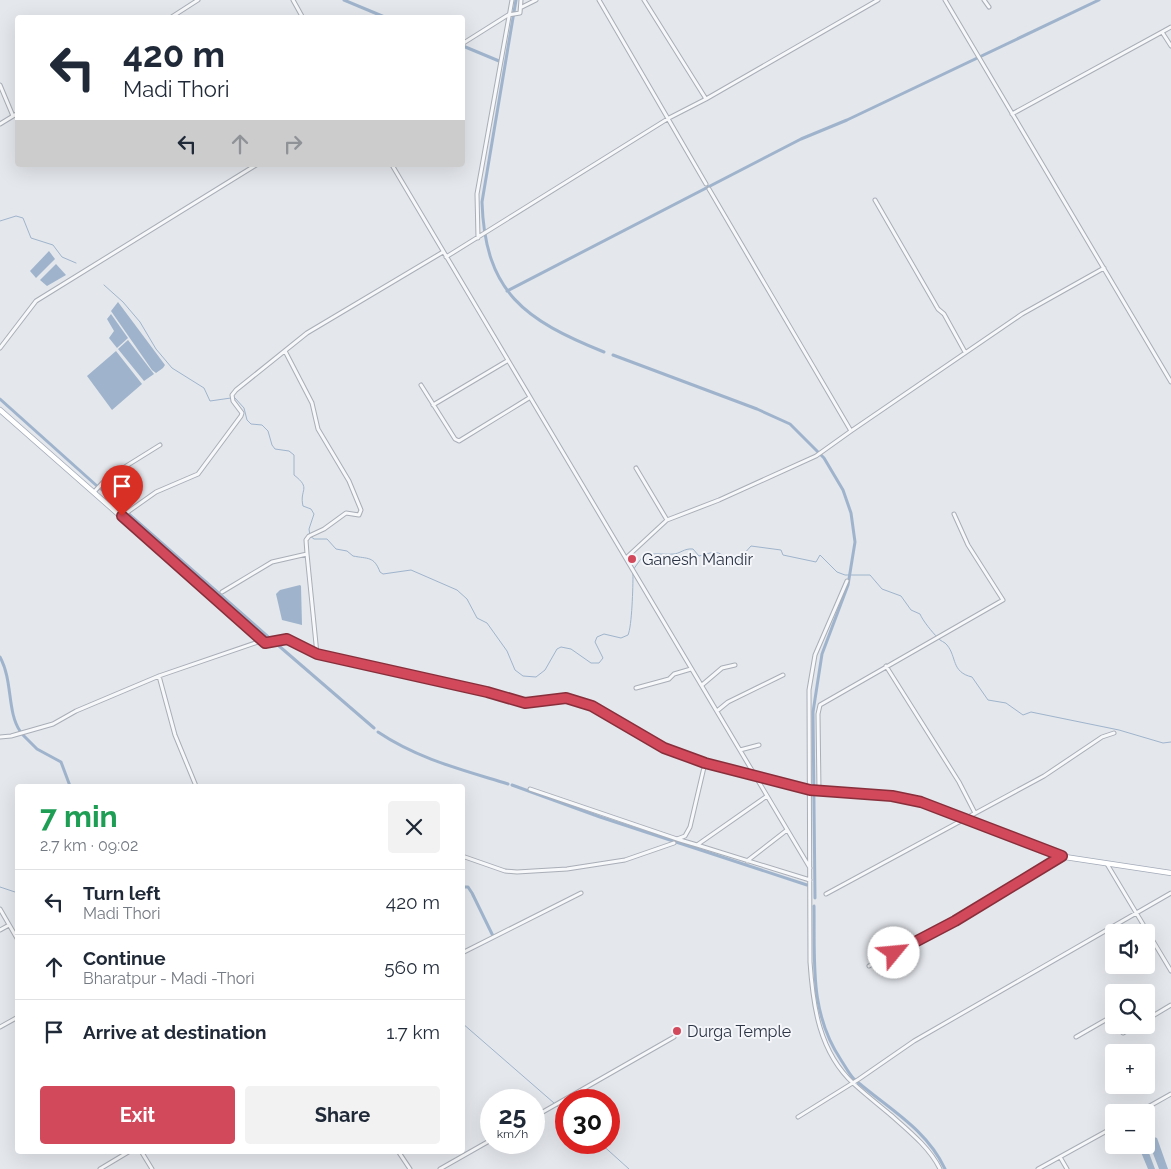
<!DOCTYPE html>
<html lang="en">
<head>
<meta charset="utf-8">
<style>
	:root { --surface:#fff; --page:#f2f2f3; --text:#1f2937; --muted:#747a83; --line:#e0e1e3; --accent:#d1495b }
	body { margin:0; font-family:Raleway,sans-serif; background:var(--page); color:var(--text); height:100vh; display:flex; flex-direction:column; font-size:19px; white-space:nowrap }
	* { box-sizing:border-box; margin:0 }
	p { font-size:16px; color:var(--muted) }
	.icon { flex:none; width:28px; height:28px; fill:none; stroke:currentColor; stroke-width:2; stroke-linecap:round; stroke-linejoin:round }
	.map { position:relative; flex:1; overflow:hidden }
	.panel { position:absolute; left:15px; top:784px; width:450px; height:370px; display:flex; flex-direction:column; background:var(--surface); border-radius:5px; box-shadow:0 5px 20px #0002 }
	.panel>* { flex:none }
	.banner { position:absolute; left:15px; top:15px; width:450px; height:152px; border-radius:5px; box-shadow:0 5px 20px #0002; background:#fff; color:var(--text); overflow:hidden }
	.controls { position:absolute; left:1105px; top:924px; display:grid; gap:10px }
	.controls a { display:grid; place-items:center; width:50px; height:50px; border-radius:5px; background:var(--surface); box-shadow:0 5px 20px #0002; font-size:25px }
	.speed { position:absolute; left:480px; top:1089px; display:flex; gap:10px; font-size:25px; font-weight:700; text-align:center }
	.speed>* { display:grid; place-content:center; width:65px; height:65px; border-radius:50%; background:var(--surface); box-shadow:0 5px 20px #0002; line-height:1 }
	.speed small { font-size:12px; font-weight:400 }
	.speed .limit { border:8px solid #d22; background:#fff; color:#111 }
	.pin { position:absolute; display:grid; place-items:center; width:42px; height:42px; color:#fff; margin:-51px -21px; border-radius:50% 50% 50% 0; rotate:-45deg; box-shadow:0 0 5px #0007 }
	.pin .icon { rotate:45deg }
	.me { position:absolute; width:55px; margin:-28px; rotate:62deg; stroke-linejoin:round; filter:drop-shadow(0 0 4px #0008) }
	.turn { display:flex; align-items:center; gap:18px; height:105px; padding:0 25px; font-size:22px }
	.turn .icon { width:65px; height:65px; stroke-width:2.5 }
	.turn b { display:block; font-size:35px; line-height:42px }
	.lanes { display:flex; align-items:center; height:48px; padding:0 25px; background:#0003; justify-content:center; gap:25px; direction:ltr }
	.lanes .off { opacity:.35 }
	.round { display:grid; place-items:center; flex:none; width:52px; height:52px; border-radius:5px; background:var(--page) }
	.summary { display:flex; align-items:center; justify-content:space-between; height:85px; padding:0 25px }
	h1 { font-size:30px; font-weight:700; line-height:38px; color:#1e9e55 }
	.button { display:flex; gap:10px; margin-top:auto; padding:10px 25px }
	.button a { flex:1; height:58px; border-radius:5px; background:var(--accent); color:#fff; font-size:20px; font-weight:700; line-height:58px; text-align:center }
	.button a+a { background:var(--page); color:var(--text) }
	ul { padding:0; list-style:none }
	li { display:flex; align-items:center; gap:15px; height:65px; padding:0 25px; border-top:1px solid var(--line) }
	li div { flex:1 }
	li b { display:block; font-size:19px }
	li em { font-style:normal }
	.map>svg:first-child { display:block }
</style>
</head>
<body>
<div class="map">
<svg width="1171" height="1169" viewBox="0 0 1171 1169">
	<rect width="100%" height="100%" fill="#e4e7ec"/>
	<path fill="#9fb4cc" d="M49 251 55 259 36 278 30 271Z
		M56 264 66 275 47 286 40 280Z
		M118 302 165 365 163 368 156 373 152 370 111 311Z
		M111 314 128 338 117 348 109 338 114 331 107 319Z
		M128 340 154 374 144 381 118 349Z
		M116 351 142 384 112 410 87 376Z
		M300 585 301 586 302 625 282 620 276 594 280 590Z
		M1154 1137 1157 1138 1168 1169H1159L1149 1143V1139Z
		M1138 1145H1146L1155 1169H1148Z"/>
	<g fill="none" stroke-linecap="round" stroke-linejoin="round">
		<path stroke="#9fb4cc" stroke-width="1" d="M0 221 16 216 23 218 31 238 53 245 62 257 76 263
			M104 285 123 302 140 322 156 349 172 368 204 388 210 401 231 398
			M235 398 244 408 247 420 251 424 262 425 268 431 272 445 275 449 289 451 294 455V475C312 489 299 489 303 506L311 509 314 514 309 529 310 536 314 539H327L336 549 347 551 353 556C368 559 374 556 380 572L383 574 411 570 457 590 467 599 477 618 487 623 507 651 515 670 523 676 536 677 545 670 557 649 561 647 571 649 591 663H599L603 658 595 642 597 637 604 634 621 638 628 635C632 626 633 587 633 574
			M633 570 643 556C654 552 662 555 673 554 680 554 684 548 693 549L699 556C717 551 719 549 730 565H734L751 546 781 550 783 555 816 562 820 555 837 572 845 575H870L882 589 901 596 911 610 920 614C923 621 932 632 938 638 940 641 945 642 947 645 957 657 951 672 972 677L988 700 1006 703 1023 715 1031 712 1119 730 1163 743 1171 742
			M0 887 18 893
			M462 1023 554 1103
			M557 1106 566 1114
			M599 1142 629 1169"/>
		<path stroke="#9fb4cc" stroke-width="3" d="M344 0 387 18
			M516 0 482 202C485 293 525 320 604 352
			M463 46 499 61
			M507 291 801 139 847 120 1099 0
			M613 355 757 409 790 424 824 458 843 490 851 513 855 542 848 585 822 654 813 712 815 898
			M0 399 97 486
			M99 487 125 511
			M128 513 273 641
			M279 646 374 728
			M0 657C13 681 7 712 20 731
			M378 732C418 759 463 770 508 784
			M23 735 37 749 61 762 70 786
			M512 785 600 817 807 885
			M462 887H468L472 893 493 936
			M814 906C815 962 809 1012 841 1060 845 1066 849 1074 854 1079 887 1108 926 1128 945 1169"/>
		<g stroke="#a9aeb7" stroke-width="5">
			<path id="minor" d="M293 0 303 18
				M599 0 706 184
				M644 0 706 99 878 0
				M945 0 1171 382
				M984 0 989 7
				M522 7 536 0
				M170 18 198 0
				M1171 27 1162 32 1171 46
				M462 44 508 15 520 13 521 0
				M0 85 13 116
				M1012 114 1162 32
				M0 124 18 113
				M392 165 810 868
				M709 189 851 431 1022 314 1104 268
				M875 200 938 309 944 314 965 352
				M478 238 477 194 512 0
				M446 257 669 118 706 99
				M0 348 36 301 256 165
				M285 351 312 403 318 429 349 481 361 510 359 515 346 513 324 529 309 536 306 540 307 554
				M421 385 455 439 459 441 529 398
				M433 405 507 361
				M636 468 667 520
				M94 492 107 478 160 445
				M122 516 156 492 198 474 241 416 242 413 233 401 232 395 236 390 307 333 443 252
				M627 557 667 520 719 500 816 456 851 431
				M847 581 815 655 809 690 810 962C813 1006 819 1052 854 1084 866 1095 879 1105 892 1116 909 1131 930 1148 940 1169
				M222 592 272 562 307 554 317 654
				M886 666 959 782 975 813
				M159 676 175 735 196 786
				M702 685 722 668 735 665
				M636 688 669 679 674 674 691 669
				M717 711 728 702 783 675
				M0 737 11 736 53 724 76 711 159 676 261 641
				M740 750 759 745
				M530 789 680 840
				M819 791 818 714 820 705 1003 600 968 545 954 514
				M677 839 685 836 690 827 705 763
				M680 840 697 845 767 796
				M697 845 810 880
				M462 856 505 871 517 872 567 869 625 860 674 843
				M747 861 787 830
				M1107 864 1171 971
				M826 894 1044 776 1102 737 1114 733
				M0 909 18 940
				M0 930 9 925
				M462 953 581 893
				M869 966 955 921 1062 856
				M1146 1020 1171 1005
				M1115 1025 1123 1033 1138 1025
				M0 1027 18 1017
				M1076 1037 1109 1018 1114 1022
				M1139 1112 1171 1094
				M534 1117 674 1037
				M798 1117 859 1079 914 1041 1171 893
				M141 1151 152 1169
				M398 1151 410 1169
				M1060 1157 1067 1169
				M100 1169 130 1151
				M440 1169 491 1140
				M1038 1169 1114 1127"/>
		</g>
		<g stroke="#a3abb8" stroke-width="6">
			<path id="major" d="M0 410 265 643 287 639 317 654 487 692 525 703 566 698 592 706 664 749 721 768 810 790 892 796 921 802 1065 857 1171 873"/>
		</g>
		<use href="#minor" stroke="#f7f8fa" stroke-width="3"/>
		<use href="#major" stroke="#fff" stroke-width="4.5"/>
	</g>
	<g fill="none" stroke-linecap="round" stroke-linejoin="round">
		<g stroke="#882f3b" stroke-width="12">
			<path id="route" d="M122 516 265 643 287 639 317 654 487 692 525 703 566 698 592 706 664 748 705 763 810 790 892 796 921 802 1062 856 955 921 894 953"/>
		</g>
		<use href="#route" stroke="#d1495b" stroke-width="9"/>
	</g>
	<g fill="#d1495b" stroke="#f4f6f9" stroke-width="2">
		<circle cx="632" cy="559" r="5"/>
		<circle cx="677" cy="1031" r="5"/>
	</g>
	<g text-anchor="middle" stroke-width="4" stroke-linejoin="round" paint-order="stroke">
		<g font-size="16" fill="#2b3445" stroke="#f4f6f9" text-anchor="start">
			<text x="642" y="565">Ganesh Mandir</text>
			<text x="687" y="1037">Durga Temple</text>
		</g>
	</g>
</svg>
<div class="controls">
<a><svg class="icon" aria-label="sound" viewBox="0 0 24 24"><path d="M4 9h4l5-4v14l-5-4H4zM17 9q2 3 0 6"/></svg></a>
<a><svg class="icon" aria-label="search" viewBox="0 0 24 24"><circle cx="10" cy="10" r="6"/><path d="M15 15l6 6"/></svg></a>
<a>+</a>
<a>−</a>
</div>
<div class="speed"><div>25<small>km/h</small></div><div class="limit">30</div></div>
<div class="pin" style="left:122px;top:516px;background:#d93025"><svg class="icon" aria-label="arrive" viewBox="0 0 24 24"><path d="M6 21V4h12l-3 4 3 4H6"/></svg></div>
<svg class="me" style="left:894px;top:953px" viewBox="-20 -20 40 40"><circle r="19" fill="#fff"/><path d="M0-13L10 11 0 6-10 11z" fill="#d1495b"/></svg>
<div class="banner">
<div class="turn"><svg class="icon" aria-label="left" viewBox="0 0 24 24"><path d="M17 20v-9H6M10 6l-5 5 5 5"/></svg><div><b>420 m</b>Madi Thori</div></div>
<div class="lanes"><svg class="icon" aria-label="left" viewBox="0 0 24 24"><path d="M17 20v-9H6M10 6l-5 5 5 5"/></svg><svg class="icon off" aria-label="ahead" viewBox="0 0 24 24"><path d="M12 20V5M6 11l6-6 6 6"/></svg><svg class="icon off" aria-label="right" viewBox="0 0 24 24"><path d="M7 20v-9h11M14 6l5 5-5 5"/></svg></div>
</div>
<section class="panel">
<div class="summary"><div><h1>7 min</h1><p>2.7 km · 09:02</p></div><a class="round"><svg class="icon" aria-label="close" viewBox="0 0 24 24"><path d="M6 6l12 12M18 6L6 18"/></svg></a></div>
<ul>
<li><svg class="icon" aria-label="left" viewBox="0 0 24 24"><path d="M17 20v-9H6M10 6l-5 5 5 5"/></svg><div><b>Turn left</b><p>Madi Thori</p></div><em>420 m</em></li>
<li><svg class="icon" aria-label="ahead" viewBox="0 0 24 24"><path d="M12 20V5M6 11l6-6 6 6"/></svg><div><b>Continue</b><p>Bharatpur - Madi -Thori</p></div><em>560 m</em></li>
<li><svg class="icon" aria-label="arrive" viewBox="0 0 24 24"><path d="M6 21V4h12l-3 4 3 4H6"/></svg><div><b>Arrive at destination</b></div><em>1.7 km</em></li>
</ul>
<div class="button"><a>Exit</a><a>Share</a></div>
</section>
</div>
</body>
</html>
